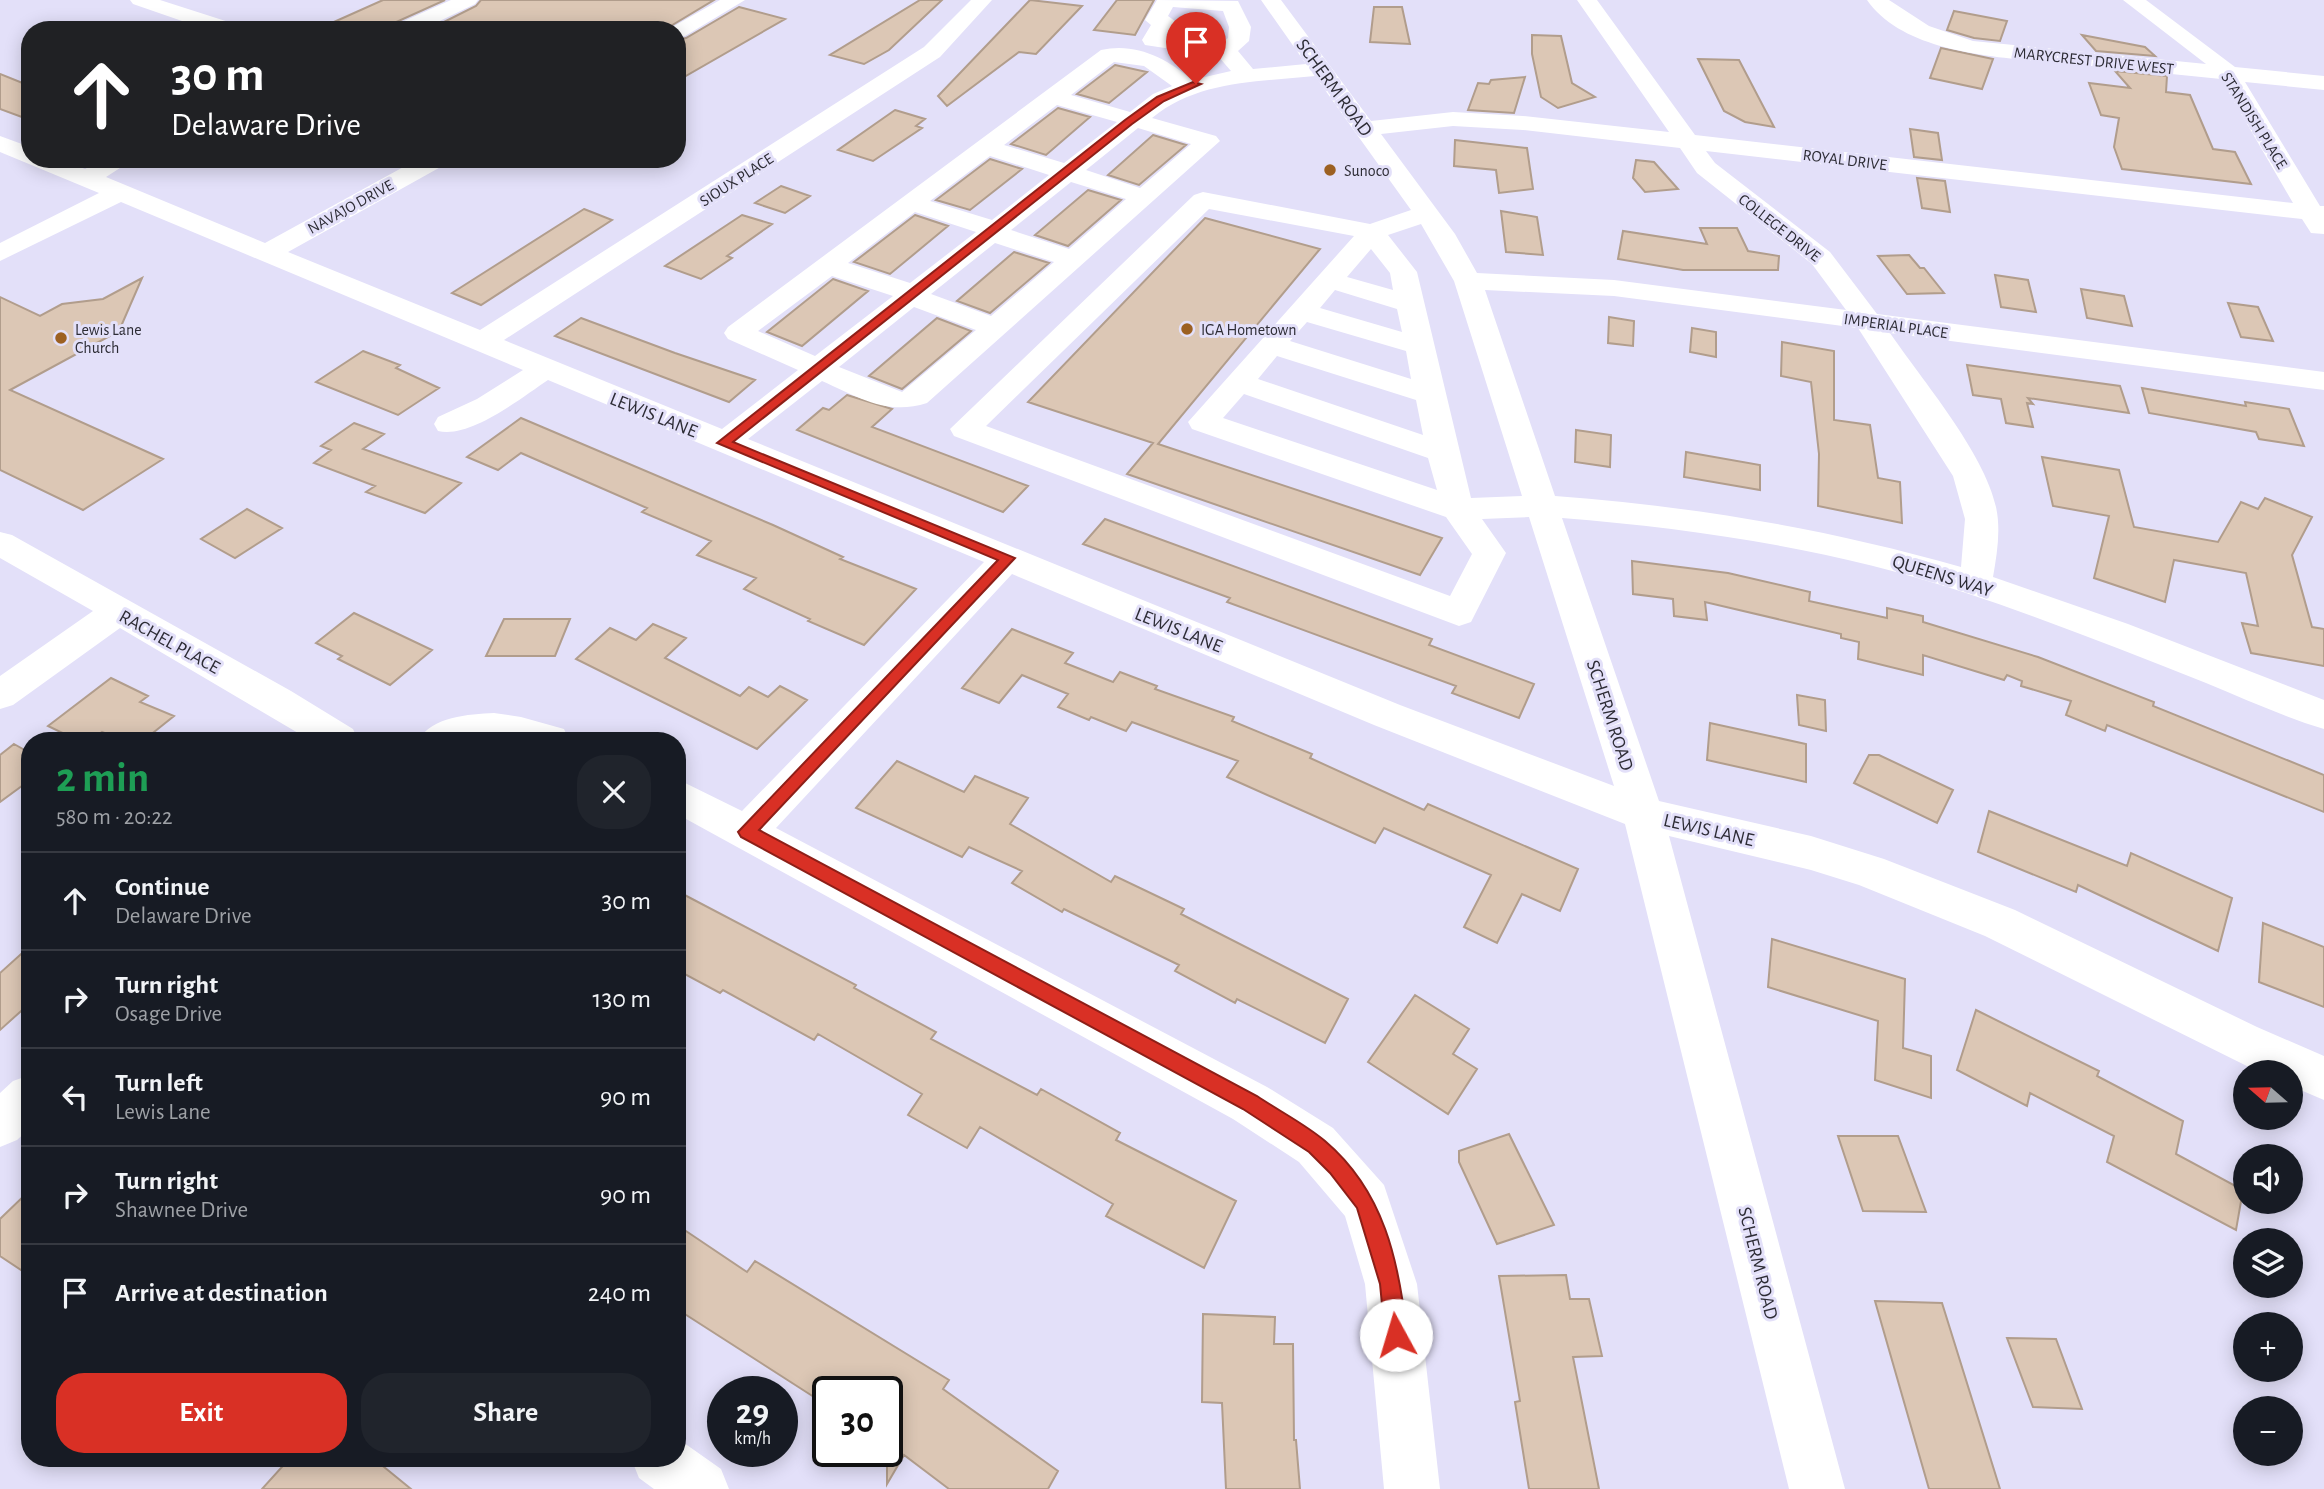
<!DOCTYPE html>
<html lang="en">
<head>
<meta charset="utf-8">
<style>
	:root { --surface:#171b24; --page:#20242c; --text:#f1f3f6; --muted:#9ea1a6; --line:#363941; --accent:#d93025 }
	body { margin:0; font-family:"Alegreya Sans",sans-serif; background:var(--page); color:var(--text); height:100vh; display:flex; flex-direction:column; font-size:26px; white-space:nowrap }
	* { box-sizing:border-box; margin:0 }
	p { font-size:23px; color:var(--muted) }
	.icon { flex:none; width:38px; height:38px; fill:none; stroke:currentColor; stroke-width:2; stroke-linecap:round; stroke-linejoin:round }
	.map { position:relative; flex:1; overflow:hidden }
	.drawer { position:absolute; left:21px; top:732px; width:665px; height:735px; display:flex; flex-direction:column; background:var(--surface); border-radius:28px; box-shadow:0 4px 18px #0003 }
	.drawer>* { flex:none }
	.hud { position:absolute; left:21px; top:21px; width:665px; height:147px; border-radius:28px; box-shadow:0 4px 18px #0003; background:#202124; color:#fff; overflow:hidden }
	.needle { width:46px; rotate:290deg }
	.fabs { position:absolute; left:2233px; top:1060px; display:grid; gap:14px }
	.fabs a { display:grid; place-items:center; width:70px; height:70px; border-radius:50%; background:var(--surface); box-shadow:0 4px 18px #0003; font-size:35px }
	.speed { position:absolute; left:707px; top:1376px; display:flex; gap:14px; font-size:35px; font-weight:700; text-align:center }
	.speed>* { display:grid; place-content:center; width:91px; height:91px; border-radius:50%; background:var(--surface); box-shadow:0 4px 18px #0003; line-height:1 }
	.speed small { font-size:18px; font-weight:400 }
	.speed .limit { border:4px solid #111; border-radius:10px; background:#fff; color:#111 }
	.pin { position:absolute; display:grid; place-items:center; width:60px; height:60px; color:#fff; margin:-72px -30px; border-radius:50% 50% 50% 0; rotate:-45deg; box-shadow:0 0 7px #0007 }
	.pin .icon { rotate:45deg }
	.me { position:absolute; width:77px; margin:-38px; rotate:354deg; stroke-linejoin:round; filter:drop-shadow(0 0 5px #0008) }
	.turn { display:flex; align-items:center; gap:24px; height:147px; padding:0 35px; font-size:32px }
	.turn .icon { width:91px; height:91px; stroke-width:2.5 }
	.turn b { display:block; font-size:49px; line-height:60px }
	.round { display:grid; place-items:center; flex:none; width:74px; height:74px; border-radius:28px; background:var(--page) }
	.head { display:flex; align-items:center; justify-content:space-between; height:119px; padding:0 35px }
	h1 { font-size:42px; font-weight:700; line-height:52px; color:#1e9e55 }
	.button { display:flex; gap:14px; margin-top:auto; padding:14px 35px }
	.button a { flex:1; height:80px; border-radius:28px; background:var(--accent); color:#fff; font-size:28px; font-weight:700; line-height:80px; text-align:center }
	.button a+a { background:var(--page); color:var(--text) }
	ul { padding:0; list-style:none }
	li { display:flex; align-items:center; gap:21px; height:98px; padding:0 35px; border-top:2px solid var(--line) }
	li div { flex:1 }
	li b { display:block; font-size:26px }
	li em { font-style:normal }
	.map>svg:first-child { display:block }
</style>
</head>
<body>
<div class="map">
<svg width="2324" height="1489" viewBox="0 0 2324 1489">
	<rect width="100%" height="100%" fill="#e3e0f9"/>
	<path fill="#dcc7b5" stroke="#b19d8c" stroke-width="2" d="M383 0H445L394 23 391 30H316Z
		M481 0H714L664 30H428L476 6Z
		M920 0H942L889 50 864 64 830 55Z
		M1030 0 1082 6 1036 54 1019 52 947 106 938 96Z
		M1117 0H1154L1135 35 1094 30Z
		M739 7 785 19 677 81V40L686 38Z
		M1374 7H1402L1410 44 1370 42Z
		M1954 11 2007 21 2000 41 1974 38 1947 30Z
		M1532 35 1561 36 1572 83 1595 97 1558 108 1541 97 1532 54Z
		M2082 35 2145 47 2155 56 2096 51Z
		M1941 48 1993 59 1982 89 1930 78Z
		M1698 59 1739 60 1774 127 1745 122 1724 111Z
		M1115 65 1147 72 1109 103 1077 94Z
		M2115 71 2167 76 2166 92 2190 95 2213 149 2235 152 2251 184 2122 169 2114 147 2119 118 2101 115 2089 83 2130 88Z
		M0 74 30 86V120L0 109Z
		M1525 77 1514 113 1468 110 1478 83 1489 84 1491 80Z
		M1058 108 1090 117 1046 155 1011 144Z
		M895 110 925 119 916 126 922 128 873 161 838 150Z
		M1910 129 1938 133 1942 160 1914 157Z
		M1153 135 1186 145 1139 185 1108 175Z
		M1455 140 1527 148 1533 189 1499 193 1496 170 1454 166Z
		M990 159 1022 169 970 210 936 200Z
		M1636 160 1654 162 1678 189 1645 192 1633 178Z
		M1917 178 1945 181 1950 212 1922 208Z
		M781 186 810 196 785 213 755 203Z
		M1088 190 1121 200 1068 246 1035 235Z
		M584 209 612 220 481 305 452 293Z
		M1501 211 1537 217 1543 255 1506 252Z
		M742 215 772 224 727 256 732 258 701 279 665 266Z
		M915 215 948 226 890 274 854 262Z
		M1205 218 1320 249 1158 444 1442 538 1420 575 1127 474 1153 443 1028 402Z
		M1700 228H1737L1748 251 1779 256 1778 270H1683L1618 259 1623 231 1707 244Z
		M1014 252 1049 263 990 313 957 301Z
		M1909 255 1920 268H1924L1944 293 1907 294 1878 256Z
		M1995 275 2028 280 2036 312 2001 307Z
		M142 278 119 331 10 390 163 459 83 510 0 470V297L40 316 62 304 103 299Z
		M833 279 868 291 802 346 767 332Z
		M2081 289 2124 296 2132 326 2087 318Z
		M2228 303 2258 307 2273 341 2241 337Z
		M1609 317 1634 321 1633 346 1608 343Z
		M581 318 675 353 755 380 729 402 555 336Z
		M937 318 971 331 902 389 869 376Z
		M1692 328 1716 332V357L1690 352Z
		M1782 342 1834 351V420L1870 425 1878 478 1900 482 1902 523 1818 506 1819 454 1811 382 1781 376Z
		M363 351 400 365 396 368 439 388 398 415 316 382Z
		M1967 365 2120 386 2129 413 2028 398 2033 404 2027 403 2033 427 2006 423 2001 399 1973 395Z
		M2142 388 2246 406 2245 402 2289 409 2304 446 2259 439 2256 432 2149 413Z
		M847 395 892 409 872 427 1028 486 1003 512 797 430 823 408 829 410Z
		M521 418 773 525 843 557 840 559 916 589 864 645 808 621 810 619 744 589 756 578 697 555 711 541 642 512 647 508 521 453 498 470 467 457Z
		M354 423 384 434 363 449 461 483 425 513 366 492 375 486 314 463 331 450 321 446Z
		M1576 430 1611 435 1610 467 1575 462Z
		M1686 452 1760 465V490L1684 477Z
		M2042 457 2119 470 2134 527 2218 542 2241 502 2258 509 2265 498 2312 517 2292 555 2312 627 2324 629V666L2251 653 2242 623 2258 626 2246 573 2174 560 2165 602 2094 578 2109 516 2053 506Z
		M247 509 282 528 235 558 201 539Z
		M1105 519 1432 639 1429 645 1534 684 1519 718 1452 693 1456 686 1227 602 1230 598 1083 544Z
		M1632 561 1728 573 1810 592 1809 601 1887 618V608L1923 616V622L2038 657 2154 702 2153 706 2324 775V812L2107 725 2105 731 2066 715 2071 701 2021 686 2022 681 2007 675 2004 680 1923 655V675L1858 659 1859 642 1841 638V634L1705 602 1707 620 1674 616 1673 599 1633 594Z
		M354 613 432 650 390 685 338 659 342 656 316 643Z
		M504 619H570L555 656H486Z
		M653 624 686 638 665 658 740 696 749 687 768 697 780 686 807 700 757 749 576 659 610 628 636 640Z
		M1012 629 1073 653 1065 663 1113 682 1120 672 1157 686 1155 689 1234 717 1232 721 1312 754 1310 758 1424 810 1428 804 1578 869 1560 911 1522 894 1497 943 1464 927 1491 875 1384 828 1375 843 1227 777 1238 761 1132 722 1126 731 1091 717 1089 720 1058 707 1068 694 1022 675 999 703 962 688Z
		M111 678 148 696 140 702 174 716 144 740H122L102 732 91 740H77L48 726Z
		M1797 695 1825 700 1826 731 1799 725Z
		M1710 723 1806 744V782L1707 760Z
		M14 744 30 753V780L0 802V755Z
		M1869 755H1879L1953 790 1937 823 1854 783Z
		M897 761 964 792 975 776 1028 798 1010 824 1111 882 1115 876 1184 909 1181 914 1348 999 1325 1043 1237 999 1235 1003 1175 971 1179 965 1064 909 1062 912 1012 883 1022 871 969 847 962 857 856 808Z
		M1989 811 2127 866 2131 853 2232 898 2218 951 2078 885 2076 892 1978 852Z
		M677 891 856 985 854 988 936 1032 931 1039 1037 1095 1041 1089 1120 1133 1116 1140 1236 1201 1204 1268 1106 1216 1113 1204 980 1127 967 1148 908 1115 922 1094 818 1034 814 1040 723 990 720 993 677 970Z
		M2263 923 2324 947V1007L2259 982Z
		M1772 939 1905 979 1903 1048 1931 1056V1098L1875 1080 1878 1021 1768 987Z
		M30 946V1003L0 1030V973Z
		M1415 995 1469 1029 1453 1054 1477 1069 1448 1114 1368 1062Z
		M1976 1010 2099 1071 2097 1076 2183 1121 2176 1154 2243 1190 2236 1230 2107 1162 2114 1136 2030 1093 2027 1106 1957 1070Z
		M1509 1134 1554 1225 1497 1244 1459 1162V1151Z
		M1838 1136H1898L1926 1212 1863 1211Z
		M30 1190V1276L0 1256V1219Z
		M677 1225 747 1272 755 1261 949 1380 943 1389 1058 1471 1048 1489H949L904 1455 887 1484V1391H828V1406L677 1309Z
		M1566 1275 1570 1299H1589L1602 1356 1573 1357 1599 1489H1529L1515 1402 1520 1401 1499 1276Z
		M1875 1301 1942 1303 2000 1489H1929Z
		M1203 1314 1275 1317 1274 1344H1293L1294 1440H1296L1300 1489H1226L1222 1403 1202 1402Z
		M2007 1338 2056 1339 2082 1409 2033 1407Z
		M290 1458H373L411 1489H262Z"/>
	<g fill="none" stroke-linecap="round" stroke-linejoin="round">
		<path fill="#fff" fill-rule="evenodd" d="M130 0H160L238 25 240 30H208L133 4Z
			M451 0H478L475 4 421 30H393L395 25Z
			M720 0H745L685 36 677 37V30H667Z
			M971 0H992L940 57 504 340 722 429 798 370 728 339 724 333 728 327 1101 50C1135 42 1167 58 1192 80L1231 71 1218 56 1145 45 1142 40 1151 25 1145 20 1157 0 1238 1 1251 27 1249 41 1238 51 1253 69 1306 64 1261 0H1281L1371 121 1453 112 1523 116 1669 132 1577 0H1597L1695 135 2293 203 2221 79C2175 74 2128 70 2082 65 2018 58 1908 59 1867 0H1889L1929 26 1973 41 2206 64 2123 0H2146L2235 67 2324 76V90L2245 82 2320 206H2324V234L2311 233 2302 219 1706 151 1715 163 1830 252 1877 314 2324 372V390L1890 333C1922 380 1984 452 1996 507 2001 530 1997 554 1993 577L2128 624 2324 700V729C2284 717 2245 699 2206 683 2125 651 2045 619 1963 592 1833 549 1698 529 1562 518L1659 801 1811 836 1884 859 2015 910 2257 1027 2324 1056V1100L2291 1086V1073H2261L1985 936 1859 885 1811 870 1669 836 1845 1489H1789L1625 824 1374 725 1012 574 776 828 1267 1087 1333 1128 1384 1185 1417 1284 1440 1489H1384L1365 1284 1345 1216 1299 1162 1233 1119 677 814V779L742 811 984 562 548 380C521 398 470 439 438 431L434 424 438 417 477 399 523 370 121 202 0 261V243L99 193 0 152V136L30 147V159H61L85 169 103 159H134L106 177 265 243 418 159H449L446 164 288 252 480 330 924 47ZM1173 7 1223 11 1229 27 1228 38 1221 43 1166 35 1175 21 1168 16ZM1114 62 1144 66 1172 86 1153 94 1130 112 1071 95ZM1315 76 1411 210 1370 224 1203 192 1194 195 950 429 954 436 1459 626 1471 622 1506 553 1482 519 1529 517 1614 786 1400 705 748 439 822 381C858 397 887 416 927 403L1220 141 1216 136 1152 118C1198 80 1259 82 1315 76ZM1057 105 1117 122 1064 163 1004 145ZM1453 126 1523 130 1680 148 1697 173 1812 264 1846 310 1614 280 1477 273 1455 234 1381 134ZM1138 128 1191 144 1140 188 1086 170ZM990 156 1049 175 992 220 930 201ZM1071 182 1126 199 1069 249 1011 230ZM1209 209 1354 236 1188 422 1192 429 1446 517 1472 554 1450 596 986 426ZM915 212 976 232 910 283 848 263ZM1421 224 1454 281 1522 496 1471 498 1417 272 1388 235ZM995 243 1054 262 991 316 931 294ZM1371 249 1390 273 1393 290 1347 277ZM832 276 893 296 815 356 758 331ZM1335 290 1397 309 1402 332 1320 308ZM1485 290 1614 296 1858 328 1953 476 1965 519 1961 567C1824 528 1697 507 1555 496ZM914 307 976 330 902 392 839 367ZM1307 322 1406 351 1411 379 1290 341ZM1277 356 1416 400 1423 435 1258 379ZM1244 394 1428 458 1437 490 1223 418Z
			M0 532 12 535 291 691 353 729 358 740H310L120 628 13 705 0 709V676L93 611 0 558Z
			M494 713 521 717 564 729 569 740H419C431 717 469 714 494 713Z
			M30 1075V1128L17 1140 0 1147V1093L13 1081Z
			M677 1438 721 1469 729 1489H654L639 1478 631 1458H677Z"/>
	</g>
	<path fill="#d93025" stroke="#8d1f18" stroke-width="2" d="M1193 82 1201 84 1164 101 1132 124 733 442 1015 558 759 830 1257 1096C1279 1111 1305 1124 1325 1141 1384 1191 1399 1261 1407 1335L1404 1343 1396 1346 1388 1343 1385 1335 1380 1284 1357 1208 1330 1173 1309 1152 1243 1109 741 837 738 832 998 560 717 443 1125 120 1157 97Z"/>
	<g fill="#9c6022" stroke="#e3e0f9" stroke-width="2.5">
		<circle cx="1330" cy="170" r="7"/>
		<circle cx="1187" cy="329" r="7"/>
		<circle cx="61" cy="338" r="7"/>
	</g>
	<g text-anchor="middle" stroke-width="6" stroke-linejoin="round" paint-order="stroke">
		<g font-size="16" fill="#2d2c35" stroke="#e3e0f9">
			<text transform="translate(2094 60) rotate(6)" y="6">MARYCREST DRIVE WEST</text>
			<text transform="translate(2255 120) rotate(58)" y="6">STANDISH PLACE</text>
			<text transform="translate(1845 159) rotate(7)" y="6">ROYAL DRIVE</text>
			<text transform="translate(736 179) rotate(-33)" y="6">SIOUX PLACE</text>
			<text transform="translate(350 206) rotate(-29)" y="6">NAVAJO DRIVE</text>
			<text transform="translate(1780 227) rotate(38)" y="6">COLLEGE DRIVE</text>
			<text transform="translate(1896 325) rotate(8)" y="6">IMPERIAL PLACE</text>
		</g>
		<g font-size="16" fill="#2d2c35" stroke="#e3e0f9" text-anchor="start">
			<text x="1344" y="176">Sunoco</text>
			<text x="75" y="335">Lewis Lane<tspan x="75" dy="18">Church</tspan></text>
			<text x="1201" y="335">IGA Hometown</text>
		</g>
		<g font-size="19" fill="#2d2c35" stroke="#e3e0f9">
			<text transform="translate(1335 87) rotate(54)" y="7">SCHERM ROAD</text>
			<text transform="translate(654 414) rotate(22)" y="7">LEWIS LANE</text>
			<text transform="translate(1943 575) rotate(17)" y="7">QUEENS WAY</text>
			<text transform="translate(1179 629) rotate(22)" y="7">LEWIS LANE</text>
			<text transform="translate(170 641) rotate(29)" y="7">RACHEL PLACE</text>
			<text transform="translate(1611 715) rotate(72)" y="7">SCHERM ROAD</text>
			<text transform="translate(1709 829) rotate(13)" y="7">LEWIS LANE</text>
			<text transform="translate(1759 1263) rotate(76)" y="7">SCHERM ROAD</text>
		</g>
	</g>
</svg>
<div class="fabs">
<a><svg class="needle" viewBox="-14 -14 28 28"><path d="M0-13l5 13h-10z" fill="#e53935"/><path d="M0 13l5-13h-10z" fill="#9ea1a6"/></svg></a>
<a><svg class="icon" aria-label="sound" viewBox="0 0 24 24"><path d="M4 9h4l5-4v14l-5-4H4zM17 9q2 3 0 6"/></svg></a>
<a><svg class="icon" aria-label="layers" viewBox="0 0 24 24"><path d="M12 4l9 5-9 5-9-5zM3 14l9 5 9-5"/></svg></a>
<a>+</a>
<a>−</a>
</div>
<div class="speed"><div>29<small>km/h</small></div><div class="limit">30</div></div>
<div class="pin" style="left:1196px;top:84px;background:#d93025"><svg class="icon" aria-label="arrive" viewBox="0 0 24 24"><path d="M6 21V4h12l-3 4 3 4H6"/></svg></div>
<svg class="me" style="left:1396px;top:1335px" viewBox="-20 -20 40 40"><circle r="19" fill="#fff"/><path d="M0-13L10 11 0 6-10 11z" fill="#d93025"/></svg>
<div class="hud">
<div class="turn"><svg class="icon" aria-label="ahead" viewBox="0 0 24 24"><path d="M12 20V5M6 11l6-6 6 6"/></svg><div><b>30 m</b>Delaware Drive</div></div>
</div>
<section class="drawer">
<div class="head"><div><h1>2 min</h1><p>580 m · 20:22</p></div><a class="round"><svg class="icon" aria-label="close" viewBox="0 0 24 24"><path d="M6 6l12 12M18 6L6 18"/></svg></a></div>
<ul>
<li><svg class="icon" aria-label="ahead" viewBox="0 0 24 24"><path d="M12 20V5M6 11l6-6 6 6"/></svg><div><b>Continue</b><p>Delaware Drive</p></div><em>30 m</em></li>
<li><svg class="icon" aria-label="right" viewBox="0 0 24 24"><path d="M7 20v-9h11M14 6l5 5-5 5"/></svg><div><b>Turn right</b><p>Osage Drive</p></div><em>130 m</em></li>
<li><svg class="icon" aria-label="left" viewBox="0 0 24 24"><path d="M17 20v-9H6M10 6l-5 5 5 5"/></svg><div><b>Turn left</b><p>Lewis Lane</p></div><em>90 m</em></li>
<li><svg class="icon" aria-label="right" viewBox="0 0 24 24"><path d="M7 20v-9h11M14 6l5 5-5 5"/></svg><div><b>Turn right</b><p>Shawnee Drive</p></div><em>90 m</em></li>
<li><svg class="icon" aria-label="arrive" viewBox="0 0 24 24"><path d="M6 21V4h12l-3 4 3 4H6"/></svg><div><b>Arrive at destination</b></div><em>240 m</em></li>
</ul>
<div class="button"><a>Exit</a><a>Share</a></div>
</section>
</div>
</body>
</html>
